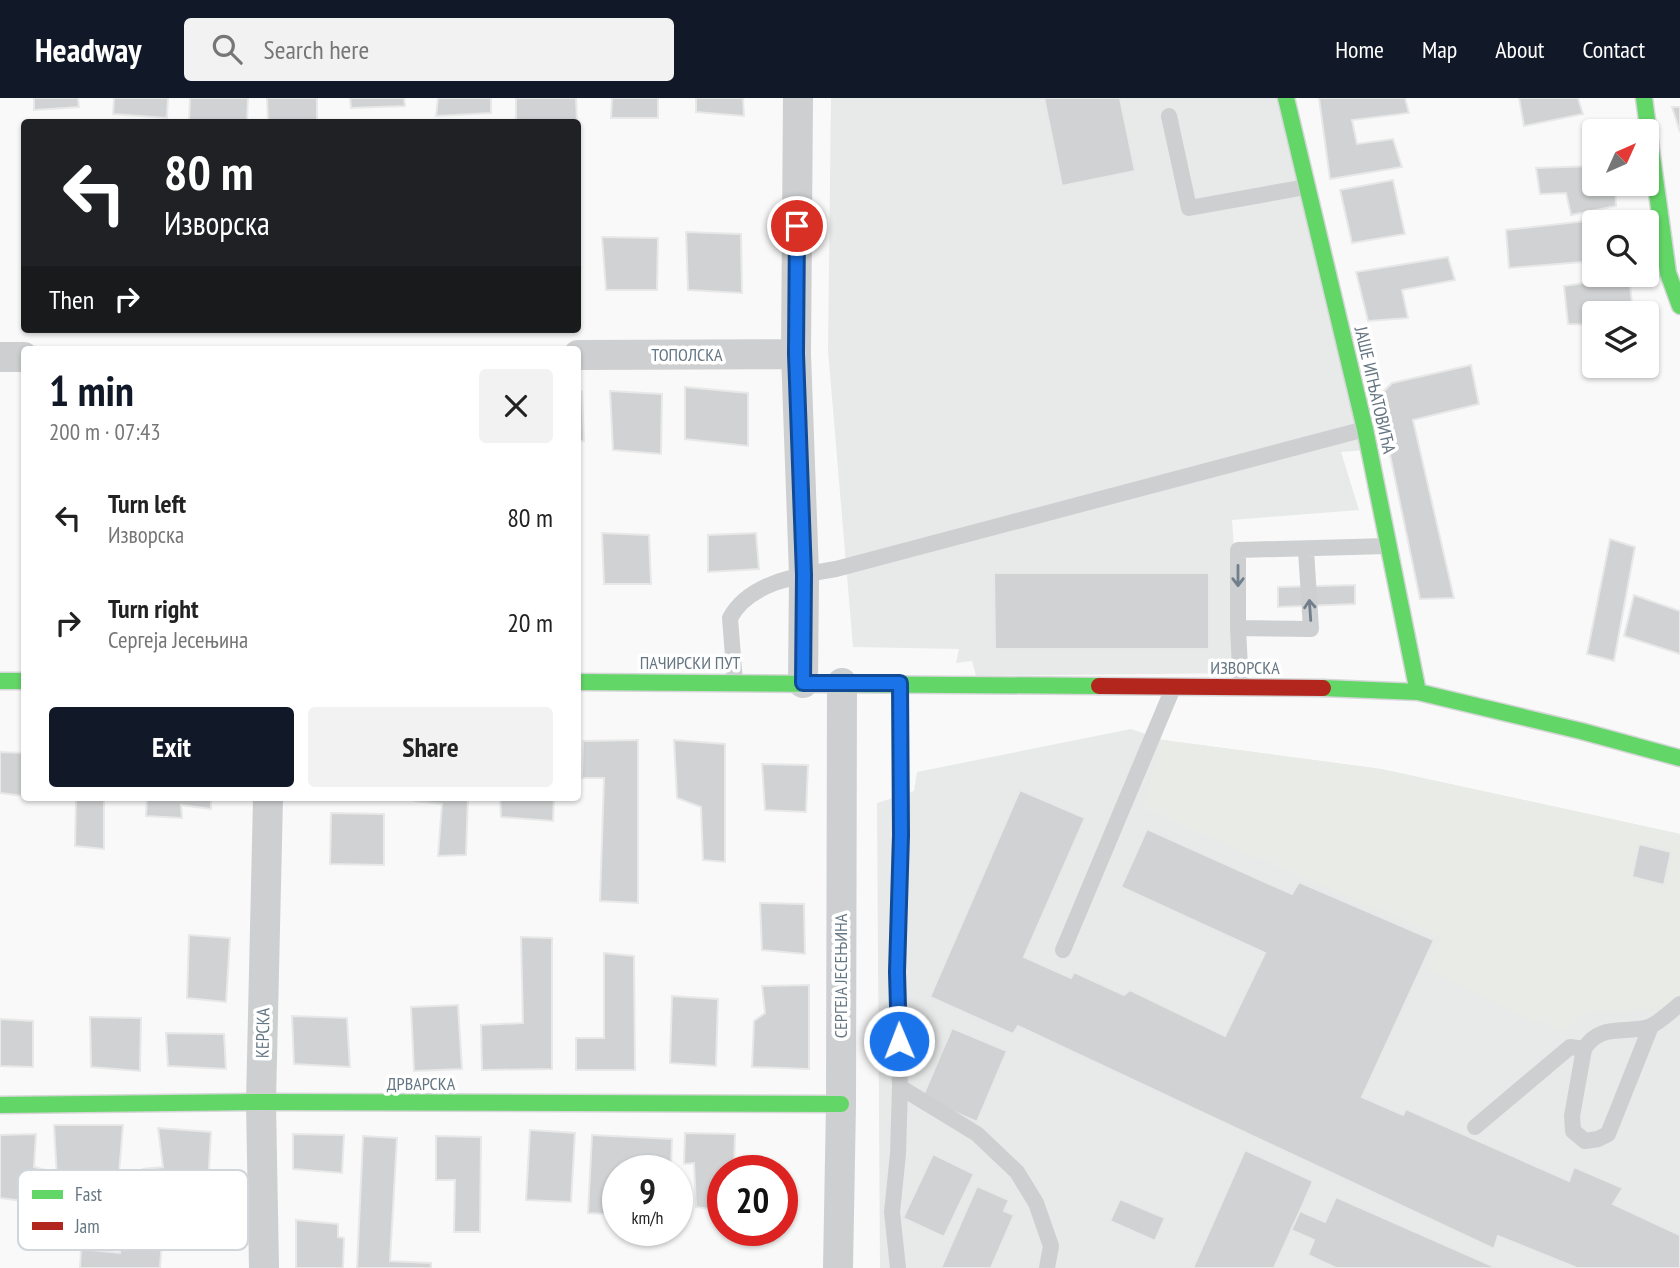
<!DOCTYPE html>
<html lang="en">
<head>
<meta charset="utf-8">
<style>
	:root { --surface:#fff; --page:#f2f2f2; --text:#222; --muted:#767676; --accent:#111827 }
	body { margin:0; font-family:"PT Sans Narrow",sans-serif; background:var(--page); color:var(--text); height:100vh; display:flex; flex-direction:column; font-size:26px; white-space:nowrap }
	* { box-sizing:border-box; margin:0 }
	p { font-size:23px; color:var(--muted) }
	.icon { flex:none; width:38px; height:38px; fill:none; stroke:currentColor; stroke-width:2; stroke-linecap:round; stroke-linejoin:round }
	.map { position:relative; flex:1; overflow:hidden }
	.drawer { position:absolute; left:21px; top:248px; width:560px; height:455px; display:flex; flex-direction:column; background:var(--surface); border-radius:7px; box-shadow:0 2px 5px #0004 }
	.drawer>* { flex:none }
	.top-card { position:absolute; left:21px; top:21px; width:560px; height:214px; border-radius:7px; box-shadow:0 2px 5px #0004; background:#202124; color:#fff; overflow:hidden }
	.needle { width:46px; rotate:45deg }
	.buttons { position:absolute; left:1582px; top:21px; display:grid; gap:14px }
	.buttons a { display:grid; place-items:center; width:77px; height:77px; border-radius:7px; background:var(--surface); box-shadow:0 2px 5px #0004; font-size:35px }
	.speed { position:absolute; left:602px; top:1057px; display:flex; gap:14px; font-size:35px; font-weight:700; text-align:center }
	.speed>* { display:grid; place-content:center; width:91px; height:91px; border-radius:50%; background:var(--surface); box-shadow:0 2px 5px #0004; line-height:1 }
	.speed small { font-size:18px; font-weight:400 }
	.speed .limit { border:10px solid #d22; background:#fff; color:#111 }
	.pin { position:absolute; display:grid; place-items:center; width:60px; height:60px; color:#fff; margin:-30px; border:4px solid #fff; border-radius:50%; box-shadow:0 2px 7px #0007 }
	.me { position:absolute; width:77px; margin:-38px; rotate:359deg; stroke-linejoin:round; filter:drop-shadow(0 0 5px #0008) }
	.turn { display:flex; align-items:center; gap:24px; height:147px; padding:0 28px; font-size:32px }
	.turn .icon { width:91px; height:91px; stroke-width:2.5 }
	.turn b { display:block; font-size:49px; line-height:60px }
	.then { display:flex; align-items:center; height:66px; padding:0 28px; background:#0003; gap:14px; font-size:26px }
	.round { display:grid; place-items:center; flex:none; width:74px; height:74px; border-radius:7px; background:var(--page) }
	.summary { display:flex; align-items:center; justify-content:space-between; height:119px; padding:0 28px }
	h1 { font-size:42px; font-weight:700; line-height:52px; color:var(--accent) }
	.cta { display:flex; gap:14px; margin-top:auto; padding:14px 28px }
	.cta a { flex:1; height:80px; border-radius:7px; background:var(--accent); color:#fff; font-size:28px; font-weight:700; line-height:80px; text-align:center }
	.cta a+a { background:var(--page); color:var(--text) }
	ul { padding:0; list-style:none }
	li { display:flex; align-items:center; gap:21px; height:105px; padding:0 28px }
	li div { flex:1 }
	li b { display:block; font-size:26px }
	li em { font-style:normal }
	header { display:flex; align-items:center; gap:42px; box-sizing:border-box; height:98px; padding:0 35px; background:var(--accent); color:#fff }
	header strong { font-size:33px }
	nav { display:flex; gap:38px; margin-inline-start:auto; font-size:24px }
	.search { width:490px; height:63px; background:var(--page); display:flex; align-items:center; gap:18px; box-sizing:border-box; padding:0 24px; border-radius:7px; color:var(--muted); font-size:26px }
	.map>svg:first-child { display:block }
</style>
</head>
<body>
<header>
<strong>Headway</strong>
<div class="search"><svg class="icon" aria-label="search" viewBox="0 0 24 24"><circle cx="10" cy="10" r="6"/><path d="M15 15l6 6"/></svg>Search here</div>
<nav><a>Home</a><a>Map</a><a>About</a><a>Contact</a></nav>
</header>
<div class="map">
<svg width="1680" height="1170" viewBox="0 0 1680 1170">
	<rect width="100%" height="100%" fill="#f9f9f9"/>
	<path fill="#e8e9e9" d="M831 0H1277L1365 352 1341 354 1359 412 1232 422 1243 575 976 578 972 563 956 565 959 551 853 549 828 252Z
		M1131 631 1163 642 1381 671 1680 736V1170H880L877 705 914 693 917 674Z"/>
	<path fill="#e8ebe6" d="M1163 642 1381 671 1680 736V913L1671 921 1660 911 1587 913 1562 933 1512 914 1426 870 1441 839 1142 710Z"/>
	<path fill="#d0d2d3" stroke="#e8e8e8" stroke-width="2" d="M34 0H78L79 9 34 12Z
		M114 0H168L167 20 113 16Z
		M190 0H248L247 24H189Z
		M267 0H317V24H268Z
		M350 0H404L405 8 351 10Z
		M438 0H491V15L436 18Z
		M516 0H576L577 24 516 23Z
		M612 0H658V20H611Z
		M696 0H743L744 18 696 14Z
		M1044 0H1120L1135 73 1062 88Z
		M1319 0H1405L1409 15 1352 22 1357 46 1393 41 1402 69 1330 81Z
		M1519 0H1578L1583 16 1524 28Z
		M1672 9H1680V34Z
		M1594 68V86H1615L1616 108 1571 117 1566 95 1540 96 1536 70Z
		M1393 82 1405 136 1352 145 1340 92Z
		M1621 119 1622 124H1594V163L1509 170 1506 132Z
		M686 134 741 136 742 195 688 192Z
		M602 139 658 140 657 192H606Z
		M1448 159 1455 182 1402 192 1408 220 1368 223 1356 174Z
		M1629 178 1633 215H1594V227L1568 226 1564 188Z
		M1471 267 1479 306 1413 322 1454 500 1420 501 1378 299 1392 285Z
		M685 289 748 295V348L685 341Z
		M578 293H582L584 343H578Z
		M610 293 662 296 661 356 613 352Z
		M602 435 649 437 651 486H604Z
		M756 435 759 471 708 474V437Z
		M1610 441 1635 449 1614 563 1587 556Z
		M994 475H1209V551H995Z
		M1355 487V506L1278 509V489Z
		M1634 497 1680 513V556L1624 538Z
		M638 642V805L600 803 604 680H582L583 643Z
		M674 642 725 646V764L703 762 701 709 677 700Z
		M0 654 24 655V698L0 695Z
		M762 666 808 667 806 714 765 712Z
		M1020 692 1085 720 1024 859 1071 880 1074 874 1124 897 1130 892 1225 938 1265 855 1121 789 1147 731 1292 796 1299 784 1434 842 1362 999 1403 1017 1406 1011 1569 1083 1574 1069 1623 1090 1613 1106 1680 1137V1170H1577L1498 1138 1494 1151 1018 928 1013 936 930 899Z
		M76 700H126V702H104V751L75 748Z
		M147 700H211V711L181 707 182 720 146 718Z
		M415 700H468L466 757 438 758 442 706 415 703Z
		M500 700H554L553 723 501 719Z
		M331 715 384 716V767L330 766Z
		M1639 746 1671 754 1664 787 1632 779Z
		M760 805 804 806 805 856 762 852Z
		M189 837 230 840 226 904 187 900Z
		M521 839 552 840V971L482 972 481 927 523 925Z
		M604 855 634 858 635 972H576V940H604Z
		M809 887V971L752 969 754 923 765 915 762 888Z
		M672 898 718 901 716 968 670 965Z
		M458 907 462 971 414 973 411 909Z
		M292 918 347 920 350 969 294 966Z
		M90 919 141 920 140 973 91 969Z
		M0 921 33 923V969L0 968Z
		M952 930 1007 953 977 1024 922 1000Z
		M166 935 224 936 226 971 168 968Z
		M54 1027H123L118 1087 57 1081Z
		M158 1030 211 1034 207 1103 149 1099 143 1071 163 1069Z
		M530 1032 575 1035 571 1104 526 1102Z
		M685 1035 735 1036 734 1073H723V1113L696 1109 694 1065 684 1066Z
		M36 1036 34 1069 46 1072V1106L0 1100V1037Z
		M293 1036 344 1037 342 1075 293 1071Z
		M592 1037 672 1041 671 1071 618 1073V1117L588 1115Z
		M363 1038 397 1040 390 1163 431 1165V1170H357Z
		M436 1038 481 1039 480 1134H454L455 1082H436Z
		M1245 1052 1313 1083 1300 1113 1274 1170H1193Z
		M933 1056 974 1076 944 1139 903 1120Z
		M977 1088 1009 1102 1004 1113 1014 1117 991 1170H941Z
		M1336 1099 1497 1170H1336L1308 1157 1314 1142 1291 1132 1300 1113 1325 1124Z
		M1120 1101 1165 1120 1155 1143 1110 1123Z
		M296 1122 338 1126V1139L344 1140 343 1170H296Z
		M121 1135 162 1139 160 1170H80L81 1151 120 1155Z"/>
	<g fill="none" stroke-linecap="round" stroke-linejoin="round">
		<g stroke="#d5d6d7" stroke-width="19">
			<path id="fast" d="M1286 0 1365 331 1418 594
				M1644 0 1668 175 1680 208
				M0 583H24
				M578 584 1099 588
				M1323 590 1418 594 1581 633 1680 660
				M0 1007 261 1004 841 1006"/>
		</g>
		<g stroke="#d5d6d7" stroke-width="19">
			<path id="jam" d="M1099 588 1323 590"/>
		</g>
		<path stroke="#cecfd0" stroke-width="16" d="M1169 18 1189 110 1306 89
			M1238 530 1311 531 1306 452
			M735 584 730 520C749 484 800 477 836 471L1365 331
			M900 585V737L897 874 900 989 977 1036 1017 1074 1036 1105 1051 1148 1047 1170
			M1241 589 1238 530V452L1388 448
			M1063 852 1173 590
			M1584 951 1572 1018 1573 1033 1585 1043 1598 1041 1608 1036 1651 928
			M1475 1029 1570 949 1584 951C1600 925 1624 936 1649 929 1659 925 1671 913 1680 906
			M898 1170 892 1114 898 1056 900 989"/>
		<path stroke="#cecfd0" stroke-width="30" d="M798 0 796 256 804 476 803 585
			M578 257 796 256
			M0 259H24
			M264 1170 261 1004 268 700
			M838 1170 841 1006 842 585"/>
		<use href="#fast" stroke="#63d668" stroke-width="16"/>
		<use href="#jam" stroke="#b3261e" stroke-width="16"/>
	</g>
	<defs><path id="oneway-shaft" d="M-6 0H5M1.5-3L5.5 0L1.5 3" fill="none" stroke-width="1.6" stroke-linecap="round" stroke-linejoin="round" transform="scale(1.75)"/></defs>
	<g stroke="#707f8b">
		<use href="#oneway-shaft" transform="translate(1238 478) rotate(90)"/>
		<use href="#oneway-shaft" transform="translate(1310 512) rotate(-94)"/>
	</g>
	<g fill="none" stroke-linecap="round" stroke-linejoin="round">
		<g stroke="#114b97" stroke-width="18">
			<path id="route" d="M797 128 796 256 804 477 803 585H900L901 737 897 874 899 943"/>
		</g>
		<use href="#route" stroke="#1a73e8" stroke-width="12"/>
	</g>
	<g text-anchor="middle" stroke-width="7" stroke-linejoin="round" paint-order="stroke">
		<g font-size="18" fill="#657683" stroke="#fff">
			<text x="687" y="263">ТОПОЛСКА</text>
			<text transform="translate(1375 292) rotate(77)" y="6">ЈАШЕ ИГЊАТОВИЋА</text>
			<text x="690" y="571">ПАЧИРСКИ ПУТ</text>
			<text x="1245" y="576">ИЗВОРСКА</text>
			<text transform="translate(841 878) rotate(-90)" y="6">СЕРГЕЈА ЈЕСЕЊИНА</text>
			<text transform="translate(263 935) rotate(-89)" y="6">КЕРСКА</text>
			<text x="421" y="992">ДРВАРСКА</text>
		</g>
	</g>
	<rect x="18" y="1072" width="230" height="80" rx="10" fill="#fff" stroke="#d1d6da" stroke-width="2"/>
	<rect x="32" y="1092" width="31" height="9" fill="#63d668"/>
	<rect x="32" y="1124" width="31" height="8" fill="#b3261e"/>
	<g font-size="19" fill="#657683">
		<text x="75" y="1103">Fast</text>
		<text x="75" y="1135">Jam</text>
	</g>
</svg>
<div class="buttons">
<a><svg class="needle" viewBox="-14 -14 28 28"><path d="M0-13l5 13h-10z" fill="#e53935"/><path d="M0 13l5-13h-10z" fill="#767676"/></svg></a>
<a><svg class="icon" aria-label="search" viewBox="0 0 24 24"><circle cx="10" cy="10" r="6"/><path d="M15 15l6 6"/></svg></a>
<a><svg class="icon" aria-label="layers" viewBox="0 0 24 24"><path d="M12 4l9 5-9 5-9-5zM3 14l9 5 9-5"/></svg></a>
</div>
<div class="speed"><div>9<small>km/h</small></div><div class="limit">20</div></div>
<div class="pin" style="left:797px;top:128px;background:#d93025"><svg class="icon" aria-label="arrive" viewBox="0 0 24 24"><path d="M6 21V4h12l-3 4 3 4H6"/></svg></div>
<svg class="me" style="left:899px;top:943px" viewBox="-20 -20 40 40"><circle r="17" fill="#1a73e8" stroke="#fff" stroke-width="3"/><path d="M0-11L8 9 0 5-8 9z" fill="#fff"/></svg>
<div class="top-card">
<div class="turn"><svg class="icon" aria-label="left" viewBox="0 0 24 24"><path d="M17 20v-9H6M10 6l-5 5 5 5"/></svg><div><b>80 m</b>Изворска</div></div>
<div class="then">Then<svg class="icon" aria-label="right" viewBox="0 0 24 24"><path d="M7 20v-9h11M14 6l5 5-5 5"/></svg></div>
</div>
<section class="drawer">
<div class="summary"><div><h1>1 min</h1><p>200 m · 07:43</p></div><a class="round"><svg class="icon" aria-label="close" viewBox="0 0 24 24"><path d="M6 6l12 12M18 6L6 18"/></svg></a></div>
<ul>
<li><svg class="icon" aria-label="left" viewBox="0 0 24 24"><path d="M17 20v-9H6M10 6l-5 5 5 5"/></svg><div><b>Turn left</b><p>Изворска</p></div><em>80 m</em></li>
<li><svg class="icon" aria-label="right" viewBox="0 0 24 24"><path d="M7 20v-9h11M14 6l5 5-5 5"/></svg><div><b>Turn right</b><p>Сергеја Јесењина</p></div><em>20 m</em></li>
</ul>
<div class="cta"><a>Exit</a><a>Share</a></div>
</section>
</div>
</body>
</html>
